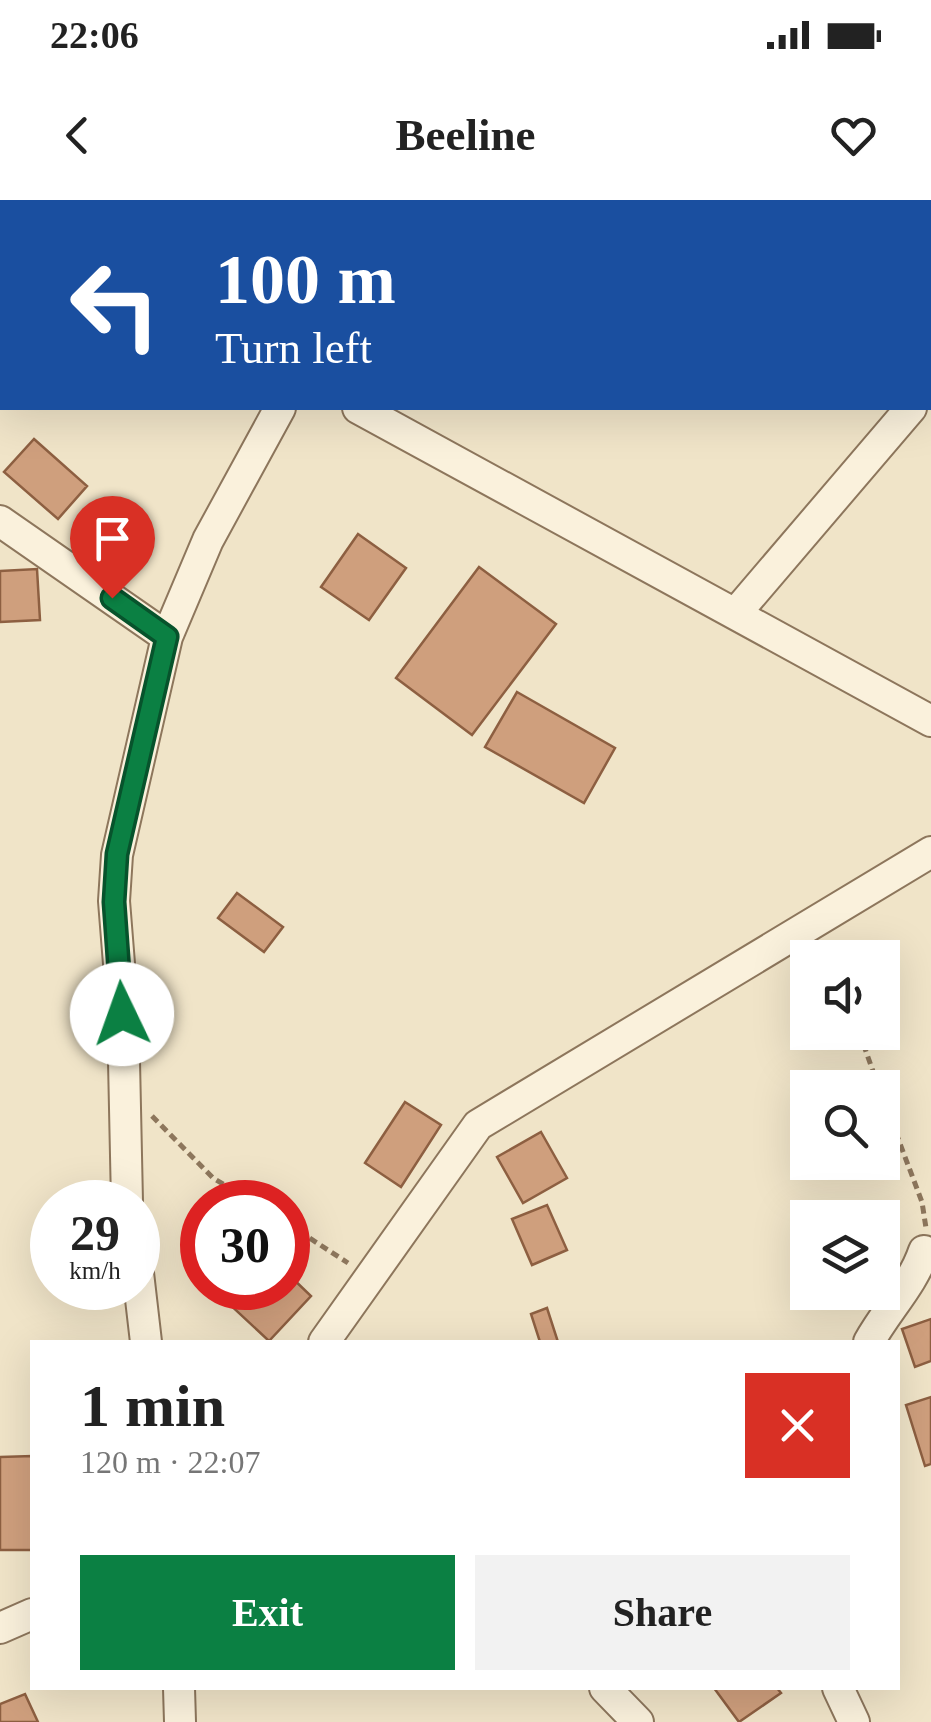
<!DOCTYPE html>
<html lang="en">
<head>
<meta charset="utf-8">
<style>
	:root { --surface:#fff; --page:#f2f2f2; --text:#222; --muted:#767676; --accent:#0b8043 }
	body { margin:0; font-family:Georgia,serif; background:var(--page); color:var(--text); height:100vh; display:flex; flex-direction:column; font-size:38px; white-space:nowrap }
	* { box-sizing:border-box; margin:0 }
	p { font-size:32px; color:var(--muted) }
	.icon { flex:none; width:55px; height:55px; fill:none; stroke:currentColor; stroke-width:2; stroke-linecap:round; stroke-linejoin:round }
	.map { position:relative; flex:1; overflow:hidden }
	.side { position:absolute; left:30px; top:1140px; width:870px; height:350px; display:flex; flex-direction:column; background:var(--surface); border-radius:0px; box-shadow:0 10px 40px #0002 }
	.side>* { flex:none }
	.banner { position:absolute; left:0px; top:0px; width:932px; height:210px; box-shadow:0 10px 40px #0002; background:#1a4fa0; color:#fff; overflow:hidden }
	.tools { position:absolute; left:790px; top:740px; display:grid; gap:20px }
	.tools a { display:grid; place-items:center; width:110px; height:110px; border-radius:0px; background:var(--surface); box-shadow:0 10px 40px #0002; font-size:50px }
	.speed { position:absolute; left:30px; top:980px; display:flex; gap:20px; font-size:50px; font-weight:700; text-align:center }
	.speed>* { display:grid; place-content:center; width:130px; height:130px; border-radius:50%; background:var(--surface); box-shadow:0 10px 40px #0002; line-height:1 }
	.speed small { font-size:25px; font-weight:400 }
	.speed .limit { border:15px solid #d22; background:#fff; color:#111 }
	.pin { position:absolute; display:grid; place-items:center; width:85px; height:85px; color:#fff; margin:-102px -42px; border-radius:50% 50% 50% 0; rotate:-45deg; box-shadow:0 0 10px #0007 }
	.pin .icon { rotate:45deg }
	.me { position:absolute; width:110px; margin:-55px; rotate:357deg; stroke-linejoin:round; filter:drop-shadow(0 0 8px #0008) }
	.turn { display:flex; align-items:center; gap:35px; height:210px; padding:0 50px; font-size:45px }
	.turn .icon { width:130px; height:130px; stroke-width:2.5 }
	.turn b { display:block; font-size:70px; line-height:85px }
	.round { display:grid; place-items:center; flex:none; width:105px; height:105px; border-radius:0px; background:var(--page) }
	.headline { display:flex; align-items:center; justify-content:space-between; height:170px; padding:0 50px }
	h1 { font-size:60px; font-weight:800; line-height:75px }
	.button { display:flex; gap:20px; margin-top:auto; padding:20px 50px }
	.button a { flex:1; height:115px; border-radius:0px; background:var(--accent); color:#fff; font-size:40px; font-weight:800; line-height:115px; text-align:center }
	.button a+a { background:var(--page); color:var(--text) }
	.status { display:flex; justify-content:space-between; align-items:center; height:70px; padding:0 50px; background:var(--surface); direction:ltr }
	.status svg { height:28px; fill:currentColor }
	header { display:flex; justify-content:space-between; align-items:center; height:130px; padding:0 50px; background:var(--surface); font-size:45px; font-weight:800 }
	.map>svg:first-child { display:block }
</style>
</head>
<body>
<div class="status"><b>22:06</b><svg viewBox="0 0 49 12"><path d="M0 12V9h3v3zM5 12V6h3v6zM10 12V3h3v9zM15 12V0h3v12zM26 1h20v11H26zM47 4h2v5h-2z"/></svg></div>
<header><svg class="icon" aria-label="back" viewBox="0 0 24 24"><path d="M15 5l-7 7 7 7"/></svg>Beeline<svg class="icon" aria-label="heart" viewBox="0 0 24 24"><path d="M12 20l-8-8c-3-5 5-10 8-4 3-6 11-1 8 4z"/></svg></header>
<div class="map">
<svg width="931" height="1522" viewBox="0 0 931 1522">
	<rect width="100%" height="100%" fill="#f0e4c8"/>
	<path fill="#cf9f7d" stroke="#8d5f41" stroke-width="2.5" d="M34 239 87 286 58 319 4 272Z
		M358 334 406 368 369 420 321 387Z
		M479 367 556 424 472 535 396 478Z
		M37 369 40 420 0 422V371Z
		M517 492 615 548 584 603 485 547Z
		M237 693 283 727 264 752 218 718Z
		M405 902 441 925 401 987 365 963Z
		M541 932 567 978 523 1003 497 957Z
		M547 1005 567 1050 532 1065 512 1019Z
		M288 1074 311 1096 269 1141 226 1101 238 1088H288Z
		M547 1108 558 1142H540L531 1114Z
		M931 1119V1161L915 1167 902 1129Z
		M931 1197V1264L925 1266 906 1205Z
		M32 1256V1350H0V1257Z
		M714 1488H777L781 1493 739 1522Z
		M25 1494 38 1522H0V1504Z"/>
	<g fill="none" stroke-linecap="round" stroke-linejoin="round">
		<g stroke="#8d765c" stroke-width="34">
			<path id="minor" d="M379 2 380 0
				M0 21 2 18
				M0 72 2 68
				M930 185 931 184
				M358 208 931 521
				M0 321 167 437
				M736 413 911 208
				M127 1002 123 814 114 701 117 655 167 437 208 340 280 208
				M138 1073 146 1142
				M324 1142 478 925 931 652
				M869 1142C886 1111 913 1084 924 1051
				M0 1428 32 1414
				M179 1488 180 1522
				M605 1488 638 1522
				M838 1488 854 1522"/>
		</g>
		<path stroke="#8d765c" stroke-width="5" stroke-dasharray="8 5" stroke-linecap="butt" d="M859 832 879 888
			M882 896 922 1002 926 1028
			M152 916 213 978 253 1002
			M288 1024 348 1063"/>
		<use href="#minor" stroke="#faf1dc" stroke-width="30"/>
	</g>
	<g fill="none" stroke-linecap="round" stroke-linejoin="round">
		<g stroke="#07532c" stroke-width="25">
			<path id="route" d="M112 398 167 437 117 654 114 702 122 814"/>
		</g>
		<use href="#route" stroke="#0b8043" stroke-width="18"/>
	</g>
</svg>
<div class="tools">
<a><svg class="icon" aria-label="sound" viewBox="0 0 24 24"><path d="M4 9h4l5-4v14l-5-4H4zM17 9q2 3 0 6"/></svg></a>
<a><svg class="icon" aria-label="search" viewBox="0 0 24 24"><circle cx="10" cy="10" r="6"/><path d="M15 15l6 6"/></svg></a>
<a><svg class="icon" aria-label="layers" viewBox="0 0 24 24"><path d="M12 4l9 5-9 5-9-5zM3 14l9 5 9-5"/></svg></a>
</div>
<div class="speed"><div>29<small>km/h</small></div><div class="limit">30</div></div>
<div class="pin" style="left:112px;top:398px;background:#d93025"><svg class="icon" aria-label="arrive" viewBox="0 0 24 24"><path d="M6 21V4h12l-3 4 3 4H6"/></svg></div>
<svg class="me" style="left:122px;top:814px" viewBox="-20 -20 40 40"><circle r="19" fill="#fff"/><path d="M0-13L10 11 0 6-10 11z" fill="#0b8043"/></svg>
<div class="banner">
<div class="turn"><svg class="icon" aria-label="left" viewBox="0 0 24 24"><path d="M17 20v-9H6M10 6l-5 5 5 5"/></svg><div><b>100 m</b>Turn left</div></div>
</div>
<section class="side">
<div class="headline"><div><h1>1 min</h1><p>120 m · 22:07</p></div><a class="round" style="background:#d93025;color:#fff"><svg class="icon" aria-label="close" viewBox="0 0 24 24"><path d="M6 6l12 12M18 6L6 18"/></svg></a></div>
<div class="button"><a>Exit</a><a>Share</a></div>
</section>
</div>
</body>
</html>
